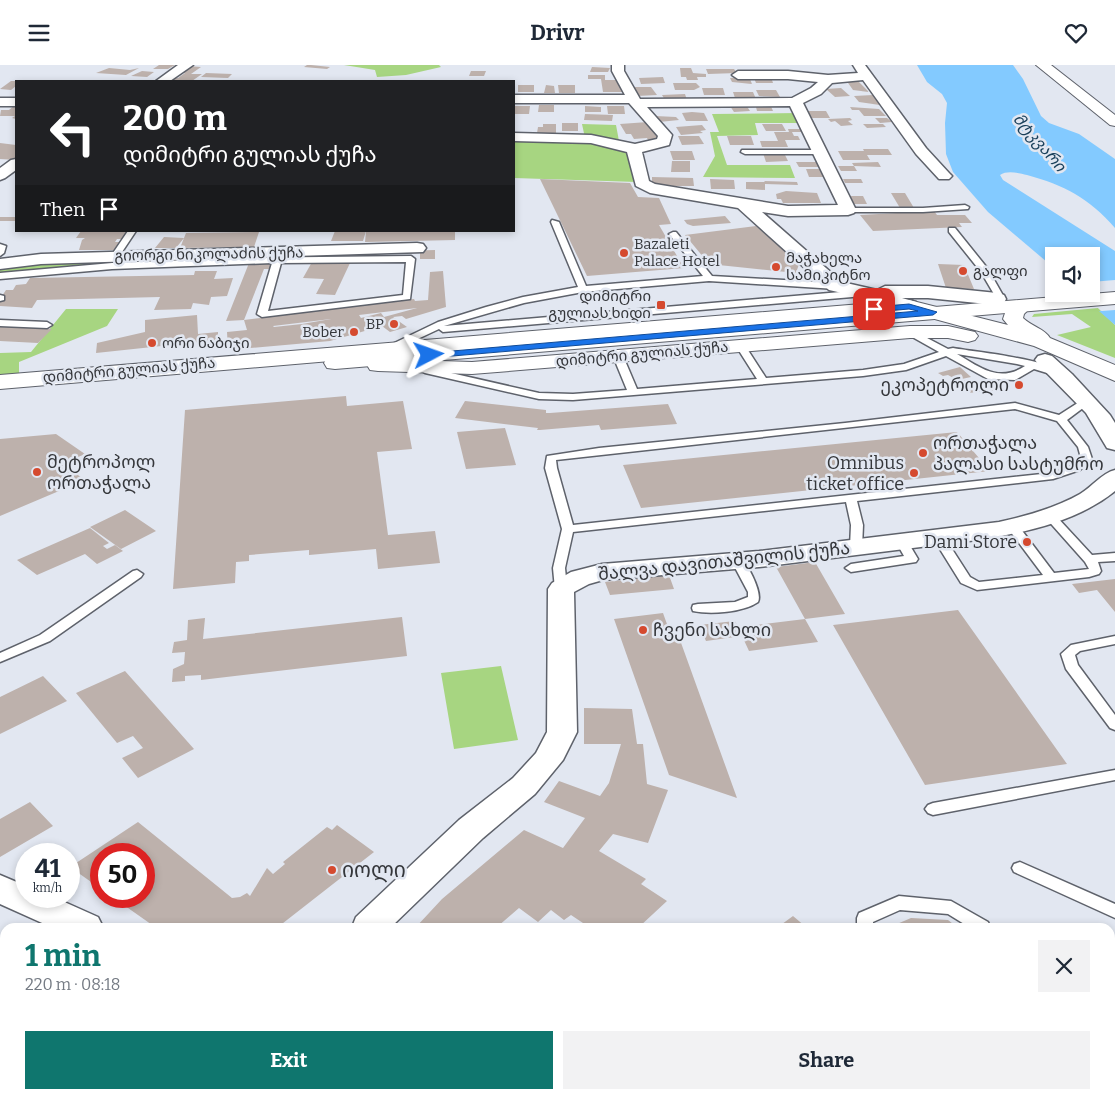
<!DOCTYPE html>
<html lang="en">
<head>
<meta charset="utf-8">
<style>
	:root { --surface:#fff; --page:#f2f2f3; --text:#1f2937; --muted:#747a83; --accent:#0f766e }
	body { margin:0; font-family:Bitter,"Noto Sans Georgian",serif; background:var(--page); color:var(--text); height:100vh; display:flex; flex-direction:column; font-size:19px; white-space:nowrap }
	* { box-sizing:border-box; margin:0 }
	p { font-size:16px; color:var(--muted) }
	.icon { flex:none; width:28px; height:28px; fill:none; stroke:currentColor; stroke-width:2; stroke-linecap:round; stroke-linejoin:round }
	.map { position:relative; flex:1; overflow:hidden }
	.sheet { position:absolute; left:0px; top:858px; width:1115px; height:176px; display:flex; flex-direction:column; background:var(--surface); border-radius:15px 15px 0 0; box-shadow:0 2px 8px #0003 }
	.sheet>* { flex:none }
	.guide { position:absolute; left:15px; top:15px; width:500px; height:152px; border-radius:0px; box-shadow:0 2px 8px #0003; background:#202124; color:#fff; overflow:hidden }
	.tools { position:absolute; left:1045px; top:182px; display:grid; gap:10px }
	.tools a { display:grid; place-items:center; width:55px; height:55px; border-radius:0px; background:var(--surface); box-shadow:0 2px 8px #0003; font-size:25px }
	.speed { position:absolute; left:15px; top:778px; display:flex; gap:10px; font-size:25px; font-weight:700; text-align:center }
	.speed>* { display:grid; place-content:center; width:65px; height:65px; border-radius:50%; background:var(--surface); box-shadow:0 2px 8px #0003; line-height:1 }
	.speed small { font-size:12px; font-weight:400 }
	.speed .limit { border:8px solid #d22; background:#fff; color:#111 }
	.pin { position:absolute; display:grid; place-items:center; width:42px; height:42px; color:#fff; margin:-21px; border-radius:10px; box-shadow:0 2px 8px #0006 }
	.me { position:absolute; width:55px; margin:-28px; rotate:86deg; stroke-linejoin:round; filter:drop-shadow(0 0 4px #0008) }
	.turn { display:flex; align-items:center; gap:18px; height:105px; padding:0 25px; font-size:22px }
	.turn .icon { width:65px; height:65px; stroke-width:2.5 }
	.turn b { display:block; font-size:35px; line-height:42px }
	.then { display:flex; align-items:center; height:48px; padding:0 25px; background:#0003; gap:10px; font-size:19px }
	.round { display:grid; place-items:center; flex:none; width:52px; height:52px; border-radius:0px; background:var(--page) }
	.overview { display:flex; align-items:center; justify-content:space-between; height:85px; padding:0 25px }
	h1 { font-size:30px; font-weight:700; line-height:38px; color:var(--accent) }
	.button { display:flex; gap:10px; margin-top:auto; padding:10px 25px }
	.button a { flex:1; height:58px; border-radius:0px; background:var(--accent); color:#fff; font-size:20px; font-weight:700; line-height:58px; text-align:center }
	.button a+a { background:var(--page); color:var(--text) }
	header { display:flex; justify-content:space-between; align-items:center; height:65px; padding:0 25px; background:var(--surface); font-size:22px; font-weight:700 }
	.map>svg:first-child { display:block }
</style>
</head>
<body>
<header><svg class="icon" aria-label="menu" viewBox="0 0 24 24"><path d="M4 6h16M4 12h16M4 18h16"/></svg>Drivr<svg class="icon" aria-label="heart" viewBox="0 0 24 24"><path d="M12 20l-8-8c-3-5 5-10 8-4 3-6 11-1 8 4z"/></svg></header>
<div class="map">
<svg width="1115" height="1033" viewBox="0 0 1115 1033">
	<rect width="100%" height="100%" fill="#e2e7f1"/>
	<path fill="#a7d581" d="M344 0H439L441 2 406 10 377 12 375 5Z
		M798 48 803 58H755L758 70 717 71 727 100H790L795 113 703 112 715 91 710 67H719L712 49Z
		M582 59 616 60 619 76 585 73Z
		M514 73 600 77 630 84 637 117 514 113Z
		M243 191 240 198C160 199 80 199 0 209V200Z
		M1098 243 1115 260V293L1057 270 1091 262 1072 249 1032 252 1034 249Z
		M66 244H118L107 261 19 297V310L0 311V288L31 287Z
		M501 601 518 675 454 684 441 608Z"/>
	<path fill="#83caff" d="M917 0H1013L1023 14 1041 51 1049 58 1079 69 1115 94V163C1089 133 1064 120 1027 110 1019 108 1007 105 1000 110L1003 115 1115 186V260L1099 246H1102L1091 229V191H1054V203L988 147 953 107 946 89 945 58 947 38 942 29 927 17Z"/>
	<path fill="#e2e7f1" d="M1115 215V245L1102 246 1081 229H1091V217Z"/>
	<path fill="#bdb1ac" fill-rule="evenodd" d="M159 0H175L168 4H153Z
		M307 0H311L330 2 327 4 304 2Z
		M188 1 201 2 191 9H202L192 16H164L169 13H178L185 8 179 7Z
		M592 2 610 3 608 7H590Z
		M109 3 130 5 139 3 126 10 96 8Z
		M680 3H691L693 8 706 9V12H697L698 15H687L686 12H681Z
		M706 4H734L737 8 708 9Z
		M142 6 154 7 147 12 131 11Z
		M471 6H486L484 11H469Z
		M206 8 232 9 228 13 201 12Z
		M588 10H605V15H618L619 22H622L623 27H603L601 14H588Z
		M663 12 665 18 641 19 639 13Z
		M746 12 750 14 752 19 732 17 730 13Z
		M771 12 773 18H756L754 13Z
		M846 15H857L869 27 853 25Z
		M11 16H16V21L11 25 0 24Z
		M673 18H696L700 22 694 25H675Z
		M518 20H534V27H518Z
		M546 20 554 21 555 28H544Z
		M558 20H575V28H559Z
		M632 22H651L657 30 637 31Z
		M702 23H723L725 30H704Z
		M841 23 850 31 835 32 826 24Z
		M756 25H776L780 32 759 31Z
		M733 27H753L756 34 735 33Z
		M685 29 687 35H665L662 30Z
		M873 30 880 40 859 37 854 31Z
		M16 39V54L12 53 15 51H0L1 45H9Z
		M749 39H770L773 46H757L756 42H751Z
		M539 40H554V47H538Z
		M746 40 750 46 734 47 730 41Z
		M514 41H530L529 49H514Z
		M585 41 601 42V47H585Z
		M607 41H624L625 49H608Z
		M850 42 879 44 886 51H864L859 45H852Z
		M808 46H826L830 53H812Z
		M692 47 704 48 708 56H686L682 48Z
		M585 49 613 50 612 56 584 55Z
		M655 51 676 52 679 55 659 57Z
		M850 53 852 55 848 56 853 60 841 61 835 56 831 57 828 54Z
		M875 53H887L892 57 880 58Z
		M648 57 660 76 649 77 647 73 634 74 631 69H626L620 59Z
		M562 58H578V66H562Z
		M543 59H556V68H537L538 62H543Z
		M762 59H782L786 66H766Z
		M863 59H883L886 62 867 63Z
		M702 60 706 65 700 66 703 68 681 70 676 62Z
		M788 64H803L804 67H792L794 71H798L800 75H785L788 82H762L760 76H778L774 67H789Z
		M678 71H699L704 79 682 80Z
		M727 71H751L754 80H730Z
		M0 78 16 80V95L0 94Z
		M863 84H888L892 90H867L870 95H843L838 86H864Z
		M670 86H692L695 95H673Z
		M763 88H784L788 96 766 97Z
		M672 96H690V107H671Z
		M796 97H817L820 102H799Z
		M878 97 881 102 854 101 857 106H841L838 101H854L852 98Z
		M806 104H825L828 112H809Z
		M652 112 693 113 694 121H652Z
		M540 114 630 118 638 132 659 133 671 159 659 160 684 203 587 211Z
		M710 114 734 115 735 124H711Z
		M843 114H861L863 118H845Z
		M764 116 797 117 798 120 765 119V125L746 124V117H765Z
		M786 126 817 128 821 138H783L781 134H777L776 129Z
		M891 128H905L914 143H900Z
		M850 131H863L867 139H854Z
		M934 146 937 150H965L972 158H959L962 162 873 166 860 150Z
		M725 151 731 158 693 161 687 159 684 155Z
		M0 152H16V156H0Z
		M756 161 799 199 796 208 709 199 685 170Z
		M81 166H128L124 174H117L115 177H122L117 185H79L82 175 85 173H76Z
		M335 166H366L363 176H331Z
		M384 166H455V175L365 177 366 167Z
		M259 167 254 182 180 183 186 168Z
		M164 172 184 173 176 183H155Z
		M435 185V194H420V188L293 192 294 189Z
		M312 197 350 198 335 230 316 229 324 214 303 213Z
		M249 198H273L271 204H264L244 255 226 256Z
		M938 199 964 200 974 224 946 223Z
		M195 206H217L214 214 233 213 227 231 211 232 209 240 193 238 191 244 154 245 160 232 37 235 32 243 0 241V234L6 225H13L16 220 26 219 30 213 194 210Z
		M443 206 446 242 406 254 402 251 393 252 407 262 390 267 382 261 330 276 228 285 227 267 247 265 244 255 414 234 415 236 428 235 430 207ZM417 243 384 252 381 248 361 253 359 250ZM331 254 302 259 274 262 273 261Z
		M197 250 198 269 218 267V275L96 288 97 278 145 267V255Z
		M0 261 52 264 38 278 0 276Z
		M960 302 971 312 957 315 948 310 943 311 938 308Z
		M973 315 976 317 991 316 1000 325 968 328 957 316Z
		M346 331 347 341 403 336 412 384 377 387 388 470 435 466 440 498 378 504 376 484 309 490V485L249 490V496L236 497 235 518 173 524 185 345Z
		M465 336 546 345V348H550L668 339 677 359 601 365 599 360 540 365H537L538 363 455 353Z
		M505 363 516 400 466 404 457 367Z
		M957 367 990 406 641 443 623 400Z
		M56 369 85 389 62 399 85 415 0 451V374Z
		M125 445 156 466 121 484 90 462Z
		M90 463 109 478 103 481 107 484 115 480 123 486 97 499 85 489 37 510 17 495Z
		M815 497 845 549 805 554 776 502Z
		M669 510 674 524 610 530 605 517Z
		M1115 514V547L1097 525 1079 528 1072 519Z
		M958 545 980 576 1067 699 925 720 833 560Z
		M663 548 673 576 680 575 737 733 669 710 614 554Z
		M402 552 407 591 201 615V610L185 611V616L172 617 173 604 184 599 185 587 172 588 174 577 187 575 188 555 205 553 203 574Z
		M805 554 818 577 749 586 742 571 706 576 699 560 735 556 738 562Z
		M125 606 194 684 138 713 122 693 143 683 133 671 117 678 76 628Z
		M43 611 67 636 0 669V632Z
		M584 643 632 644 637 679H643L647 719 668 725 648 778 613 769 599 786 646 814 641 819 667 836 639 862H589L571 850 564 855 551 845 538 857 519 843 497 862H416L442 834 524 765 563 783 585 753 544 737 559 716 600 731 609 718 621 679H584Z
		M30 737 53 761 0 792V754Z
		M138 757 232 833 240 832 247 828 250 831 267 803 273 809 285 799 283 797 327 762 332 765 337 760 374 787 278 862H155L111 831H144V789H101V824L70 802Z
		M793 851 806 862H778Z
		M911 853 948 855 957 862H890Z
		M1115 954V1033H1011L1008 1029H1110V955Z
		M550 1029H567L571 1033H545Z
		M577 1029H581L584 1032 588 1029H649L643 1033H571Z
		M733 1029H859L860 1033H729Z
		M866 1029H903L905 1033H868Z"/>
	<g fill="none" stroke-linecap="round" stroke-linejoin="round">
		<g stroke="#5e626b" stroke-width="3">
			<path id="service" d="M742 85H820L824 87 820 89H745L741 87Z
				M965 140 969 142 968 144 923 147H848L844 145 848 143H923Z
				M552 155 559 157 586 221 703 211 669 169 673 167H676L712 211 836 218 840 221 836 224 709 216 583 227 524 238 444 261 864 225 868 228 864 231 443 267 439 264 392 286H386V282L438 257 486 242 523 232 578 222 551 157Z
				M949 163H955L988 204 1005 234 1004 236H998L981 207 949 167Z
				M128 166H136L118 193H112L111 191Z
				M0 179 6 181 4 188 0 191Z
				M411 191 415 194 410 234 262 252 257 249 272 198 112 204 0 214V208L112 198 240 193ZM406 197 403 230 268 246 281 198Z
				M0 230 4 231V235L0 236Z
				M0 255 47 257 52 260 47 263 0 261Z
				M910 264 948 284 953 283C976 287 1047 294 1062 308L1057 311 1034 304 1015 315 988 314 946 291 906 305 863 311 573 335 539 334 425 308 420 305 425 302 539 328 573 329 627 325 613 291 618 288 623 291 637 324 757 314 736 281 741 278 744 279 766 313 863 305 904 299 939 287 907 269V265ZM957 289 1017 299 1025 301C999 318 981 303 957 289Z
				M1087 332 1091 333V337L1067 355 1088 382 1092 394 1080 405 1053 414 857 436 863 460 862 482 856 486 850 482 851 460 846 437 573 467 565 503 567 524 561 528 555 524 553 503 562 464 545 403 547 391 599 383 845 358 1015 338 1059 350ZM1015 344 1057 356 1078 382 1081 393 1072 401 1051 408 573 460 557 403 556 395Z
				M1051 448 1055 450 1092 490 1115 488V496L1098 497 1101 506 1099 509 1089 512 977 525 961 518 933 473 935 470H943L970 512 979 517 1043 510 1007 462 1013 458 1017 459 1054 508 1089 504 1085 497 1045 452Z
				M902 473 906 474 918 494 916 497 851 507 845 503 851 499 904 491 896 477Z
				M737 491C746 494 763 528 758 537 744 547 711 550 693 546L692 543 693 540 698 539 735 537 748 532V527L731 495Z
				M137 505 143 509 141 512 50 576 0 597V588L40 570 133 506Z
				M1115 571V579L1080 586 1075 590 1078 600 1115 650V665L1110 663 1066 604 1061 589 1071 580Z
				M1115 705V715L933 750 928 748 925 744 928 740 933 738Z
				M1020 797 1115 839V853L1014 807 1012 803 1014 799Z
				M899 831 951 836 988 857 990 862H969L948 849 900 845 873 857V862H857V853L859 848Z
				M1110 925H1115V941H1110Z
				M497 1029H518L517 1033H496Z
				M679 1029H701L700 1033H678Z
				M925 1029H944L945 1033H926Z"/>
		</g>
		<g stroke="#5e626b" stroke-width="3">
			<path id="minor" d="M178 0H193L170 16H156Z
				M612 0H624V6L640 34 792 33 811 23 818 17 788 14H738L732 10 738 6H788L828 10 858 8 853 0H865L926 83 949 108 952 111 949 114H939L916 89 863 15 832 18 821 29 803 38 856 145 854 148 848 150 788 151 762 147 842 217 877 225 885 221H928L997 228 1004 230 1006 234 1004 238 997 240 928 233H902L916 237 918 241 916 245 909 247 864 233 829 225 738 143 650 128 636 121 627 87 591 78 514 76V68L591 70 635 79 657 74 658 71 629 38H514V30H625L612 6ZM790 41 838 140 788 141 655 119 649 116 642 87 669 80 672 70 647 42Z
				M0 33H16V41H0Z
				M16 94V105L5 113 0 115V103L11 95Z
				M417 178 423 179 426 183 423 187 41 199 0 204V194L41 189Z
				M1045 289 1052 291 1072 309 1110 350 1115 358V385L1107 383 1086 348 1038 299 1035 295 1038 291Z
				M1115 405V426C1078 456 1030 466 985 474L759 502 603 515 589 519 574 527 577 667 563 695 535 729 483 773 391 862H352L356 852 459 755 513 713 536 688 547 667 548 524 552 518 571 507 602 499 759 486 999 457C1027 451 1055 443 1080 429 1092 422 1102 408 1115 405Z
				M0 810 26 821V831H51L98 852 103 862H51L0 839Z"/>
		</g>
		<g stroke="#5e626b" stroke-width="2">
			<path id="tertiary" d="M0 901 5 902V936L0 935Z
				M0 964 5 966V1004L0 1002Z
				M48 1029H95L97 1033H50Z
				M165 1029H213L215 1033H167Z"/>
		</g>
		<g stroke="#5e626b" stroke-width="2">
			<path id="secondary" d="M1036 0H1051L1115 50V61L1110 60Z
				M1115 227V239L335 304 327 303 324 298 327 293 335 292Z"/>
		</g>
		<g stroke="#5e626b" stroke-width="2">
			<path id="trunk" d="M909 235 1008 260 1003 254 1007 242 1022 235 1029 237 1032 241 1024 249 1023 253C1031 261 1045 264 1050 273L1115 300V316L1034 281 909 247 0 324V310Z
				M910 261H948L975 267 978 271 975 275 968 277 948 273H910L472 309 378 306 370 305 367 300 370 295 378 294 472 297Z"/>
		</g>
		<use href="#service" fill="#fff" fill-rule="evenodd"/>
		<use href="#minor" fill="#fff" fill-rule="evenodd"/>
		<use href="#tertiary" fill="#fff" fill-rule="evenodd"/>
		<use href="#secondary" fill="#fff" fill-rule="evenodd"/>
		<use href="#trunk" fill="#fff" fill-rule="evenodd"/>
	</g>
	<path fill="#1a73e8" stroke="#114b97" d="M909 239 937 247 933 250 429 293 424 290 429 288 918 246 909 244 874 247 870 244 874 242Z"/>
	<g fill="#d54a2f" stroke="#e2e7f1" stroke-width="2">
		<circle cx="624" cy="188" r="5"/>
		<circle cx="776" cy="202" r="5"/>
		<circle cx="963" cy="206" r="5"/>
		<rect x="656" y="235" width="10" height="10" rx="2.5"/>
		<circle cx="394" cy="259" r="5"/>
		<circle cx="354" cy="267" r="5"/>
		<circle cx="152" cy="278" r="5"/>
		<circle cx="1019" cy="320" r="5"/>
		<circle cx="923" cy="388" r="5"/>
		<circle cx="37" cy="407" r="5"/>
		<circle cx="914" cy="408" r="5"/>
		<circle cx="1027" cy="477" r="5"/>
		<circle cx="643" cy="565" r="5"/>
		<circle cx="332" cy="805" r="5"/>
	</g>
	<g text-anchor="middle" stroke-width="5" stroke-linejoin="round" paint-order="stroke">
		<g font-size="15" fill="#35373b" stroke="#e2e7f1" text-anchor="start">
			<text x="634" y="184">Bazaleti<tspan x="634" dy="17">Palace Hotel</tspan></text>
			<text x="786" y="198">მაჭახელა<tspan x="786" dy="17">სამიკიტნო</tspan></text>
			<text x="973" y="211">გალფი</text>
			<text x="651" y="236" text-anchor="end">დიმიტრი<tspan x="651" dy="17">გულიას ხიდი</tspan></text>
			<text x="384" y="264" text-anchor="end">BP</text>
			<text x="344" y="272" text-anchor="end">Bober</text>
			<text x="162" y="283">ორი ნაბიჯი</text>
		</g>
		<g font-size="15" fill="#35373b" stroke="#e2e7f1">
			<text transform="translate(209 189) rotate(-1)" y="5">გიორგი ნიკოლაძის ქუჩა</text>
			<text transform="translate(642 289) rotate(-5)" y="5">დიმიტრი გულიას ქუჩა</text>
			<text transform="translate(129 305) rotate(-5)" y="5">დიმიტრი გულიას ქუჩა</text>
		</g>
		<g font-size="16" font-style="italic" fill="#183f5a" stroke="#e2e7f1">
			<text transform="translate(1040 77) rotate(49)" y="6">მტკვარი</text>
		</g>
		<g font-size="18" fill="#35373b" stroke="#e2e7f1" text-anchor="end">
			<text x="1009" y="326">ეკოპეტროლი</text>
			<text x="933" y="384" text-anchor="start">ორთაჭალა<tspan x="933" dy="21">პალასი სასტუმრო</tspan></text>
			<text x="47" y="403" text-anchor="start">მეტროპოლ<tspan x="47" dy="21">ორთაჭალა</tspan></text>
			<text x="904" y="404">Omnibus<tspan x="904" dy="21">ticket office</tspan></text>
			<text x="1017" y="483">Dami Store</text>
			<text x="653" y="571" text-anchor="start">ჩვენი სახლი</text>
		</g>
		<g font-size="18" fill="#35373b" stroke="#e2e7f1">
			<text transform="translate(724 496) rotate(-6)" y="6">შალვა დავითაშვილის ქუჩა</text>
		</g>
		<g font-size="21" fill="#35373b" stroke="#e2e7f1" text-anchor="start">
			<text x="342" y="812">იოლი</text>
		</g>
	</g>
</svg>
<div class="tools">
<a><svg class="icon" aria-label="sound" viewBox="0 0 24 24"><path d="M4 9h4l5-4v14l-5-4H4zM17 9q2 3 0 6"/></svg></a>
</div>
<div class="speed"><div>41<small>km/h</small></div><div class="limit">50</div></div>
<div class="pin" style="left:874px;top:244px;background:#d93025"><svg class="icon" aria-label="arrive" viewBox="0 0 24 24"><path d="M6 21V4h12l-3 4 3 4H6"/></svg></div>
<svg class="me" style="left:429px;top:290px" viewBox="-20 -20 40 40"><path d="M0-17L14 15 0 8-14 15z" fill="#1a73e8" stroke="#fff" stroke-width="4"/></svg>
<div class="guide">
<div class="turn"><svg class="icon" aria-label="left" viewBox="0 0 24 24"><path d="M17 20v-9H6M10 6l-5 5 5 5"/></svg><div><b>200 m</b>დიმიტრი გულიას ქუჩა</div></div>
<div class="then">Then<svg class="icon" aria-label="arrive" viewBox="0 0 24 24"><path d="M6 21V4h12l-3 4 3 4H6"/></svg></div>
</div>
<section class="sheet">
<div class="overview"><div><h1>1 min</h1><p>220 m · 08:18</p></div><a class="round"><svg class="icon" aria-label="close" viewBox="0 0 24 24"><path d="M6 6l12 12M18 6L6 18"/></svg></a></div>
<div class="button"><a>Exit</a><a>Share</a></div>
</section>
</div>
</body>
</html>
